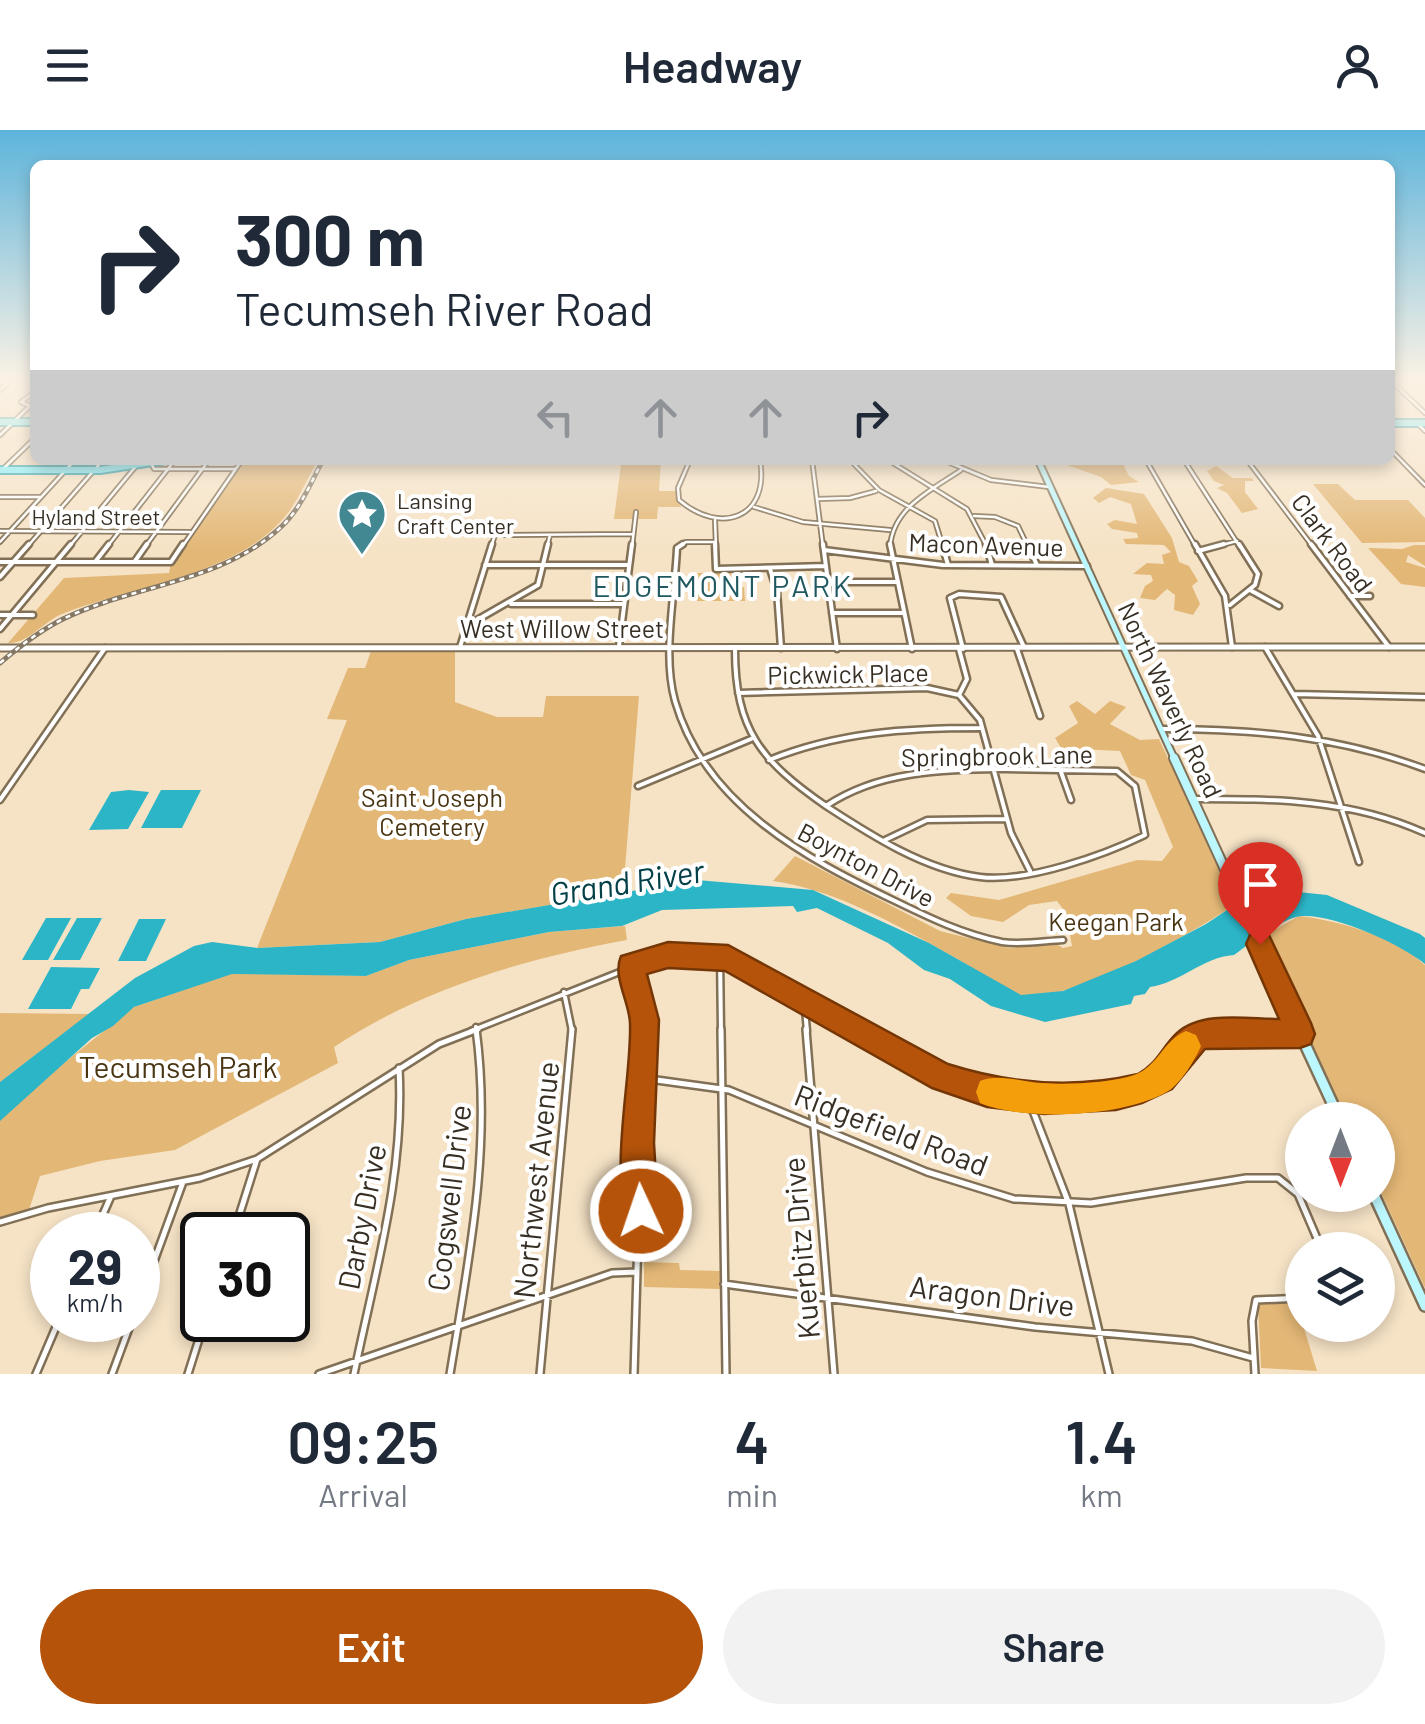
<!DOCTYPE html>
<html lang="en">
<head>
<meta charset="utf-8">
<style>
	:root { --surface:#fff; --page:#f2f2f3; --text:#1f2937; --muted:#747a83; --accent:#b45309 }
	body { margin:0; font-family:Barlow,sans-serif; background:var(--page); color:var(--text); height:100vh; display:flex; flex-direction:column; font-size:38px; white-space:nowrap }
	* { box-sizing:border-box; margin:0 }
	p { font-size:32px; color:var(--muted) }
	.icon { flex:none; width:55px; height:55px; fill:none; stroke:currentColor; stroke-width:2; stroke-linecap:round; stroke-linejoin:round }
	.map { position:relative; height:1244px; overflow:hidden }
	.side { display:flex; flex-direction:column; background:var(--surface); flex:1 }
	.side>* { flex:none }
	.banner { position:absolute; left:30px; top:30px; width:1365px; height:305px; border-radius:15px; box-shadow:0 5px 15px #0003; background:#fff; color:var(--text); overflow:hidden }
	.needle { width:65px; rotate:180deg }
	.controls { position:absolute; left:1285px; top:972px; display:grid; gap:20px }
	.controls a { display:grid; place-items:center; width:110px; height:110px; border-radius:50%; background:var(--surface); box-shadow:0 5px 15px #0003; font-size:50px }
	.speed { position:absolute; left:30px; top:1082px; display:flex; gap:20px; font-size:50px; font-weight:700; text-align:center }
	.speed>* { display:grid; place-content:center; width:130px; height:130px; border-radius:50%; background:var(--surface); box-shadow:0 5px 15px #0003; line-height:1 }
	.speed small { font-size:25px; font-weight:400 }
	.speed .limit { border:5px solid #111; border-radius:15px; background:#fff; color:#111 }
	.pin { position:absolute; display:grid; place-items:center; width:85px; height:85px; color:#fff; margin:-102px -42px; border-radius:50% 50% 50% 0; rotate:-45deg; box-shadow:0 0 10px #0007 }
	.pin .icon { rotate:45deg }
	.me { position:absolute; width:110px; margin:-55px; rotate:357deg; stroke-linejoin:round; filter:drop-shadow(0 0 8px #0008) }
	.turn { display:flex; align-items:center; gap:35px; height:210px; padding:0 40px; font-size:45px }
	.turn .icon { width:130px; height:130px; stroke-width:2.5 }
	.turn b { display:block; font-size:70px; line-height:85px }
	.lanes { display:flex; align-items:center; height:95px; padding:0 40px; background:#0003; justify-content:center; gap:50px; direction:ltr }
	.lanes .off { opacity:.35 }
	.eta { display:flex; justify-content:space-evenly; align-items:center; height:170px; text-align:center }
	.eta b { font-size:60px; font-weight:600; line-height:70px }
	.cta { display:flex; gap:20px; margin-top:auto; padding:20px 40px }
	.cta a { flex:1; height:115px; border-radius:60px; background:var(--accent); color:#fff; font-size:40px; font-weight:600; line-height:115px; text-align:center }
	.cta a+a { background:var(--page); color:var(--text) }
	header { display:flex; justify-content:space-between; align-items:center; height:130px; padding:0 40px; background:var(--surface); font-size:45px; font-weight:600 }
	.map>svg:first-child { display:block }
</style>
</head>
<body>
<header><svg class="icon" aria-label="menu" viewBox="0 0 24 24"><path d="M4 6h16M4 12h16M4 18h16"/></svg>Headway<svg class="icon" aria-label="person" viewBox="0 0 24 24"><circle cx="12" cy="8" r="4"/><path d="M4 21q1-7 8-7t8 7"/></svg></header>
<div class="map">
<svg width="1425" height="1244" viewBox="0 0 1425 1244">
	<rect width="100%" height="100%" fill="#f6e3c6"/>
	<path fill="#e3b776" d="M241 330H318C307 349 297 374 282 390 232 446 130 457 62 484 44 491 28 514 8 513L64 448 169 443 171 432Z
		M642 330H661L659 361H676L681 377H658L657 389H614L621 335H641Z
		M1080 330H1142L1122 332 1129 346 1139 352 1111 355 1101 347 1067 335 1081 334Z
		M1216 336 1233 348H1252L1254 351H1245V362L1258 379 1242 383 1227 363 1217 358 1224 355 1214 351 1207 341Z
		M1313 354H1338L1355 370H1408L1425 388V412L1362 413Z
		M1106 358 1144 364 1172 408 1179 432 1189 436 1198 451 1192 456 1200 474 1193 485 1174 480 1175 465 1167 459 1155 470 1140 468 1145 456 1153 451 1151 445 1133 444 1147 433 1164 434 1162 425 1171 422 1164 415 1126 414 1123 409 1138 408 1137 403 1112 399 1107 394 1115 390 1137 394 1131 374 1110 367 1099 373 1093 368Z
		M1414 415H1425V436L1408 425 1406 432 1425 438V457L1401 454 1368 418 1402 419Z
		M697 443H731V457H744L745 471H697Z
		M371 521 455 522V572L497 587H543L546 566H639L623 763 466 789 380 812 257 818 347 590 327 589 348 538H365Z
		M1077 571 1095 584 1110 571 1126 577 1110 594 1140 610 1159 609 1236 774C1195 801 1070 875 1021 865 1002 861 978 841 961 831 904 799 838 760 773 751L795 726 940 801 1009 818 1055 813 1063 818 1072 816 1066 783 1057 771 1029 775 1003 792 971 786 946 768 951 763 999 770 1137 730 1162 731 1173 717 1145 650 1131 645 1120 621 1061 618 1055 608 1078 593 1069 576Z
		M1299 786C1341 791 1393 806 1425 835V1158L1378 1056V990H1347L1262 807Z
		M625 796 627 810C524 829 421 859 334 917L338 933 175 1020 100 1031 40 1046 28 1083 0 1092V984L134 877 232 843 366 846 409 830 549 802Z
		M0 883 89 884 0 952Z
		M644 1132 679 1133 680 1140 722 1141 721 1159 644 1157Z
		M1296 1172 1317 1241 1261 1238 1258 1173Z"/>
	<path fill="#2cb5c7" d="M129 660 149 662 128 699 89 700 111 662Z
		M161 660H201L182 698H141Z
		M697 750 813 760 929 813 1021 865 1063 861 1136 831 1206 794 1260 758 1327 765 1420 804 1425 808V834C1401 814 1334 784 1302 786 1281 788 1251 813 1234 825 1203 827 1180 853 1150 857L1145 864 1134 866 1131 874 1045 892 991 876 950 849 924 840 888 813 817 778 797 782 793 776 662 780 622 796 549 802 409 830 366 846 232 844 134 877 113 896 92 908 0 991V952L135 848 194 816 212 812 257 818 380 812 466 789Z
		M46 788H71L48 830H22Z
		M77 788H102L80 830H53Z
		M139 789H166L146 831H118Z
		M51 837 100 838 89 859H81L71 879H28Z"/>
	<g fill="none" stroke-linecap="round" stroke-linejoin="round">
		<g stroke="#817056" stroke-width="6">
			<path id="minor-far2" d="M1390 250 1425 283
				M0 252 31 248
				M0 260 9 252
				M30 276 21 272 35 262
				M1417 293 1425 301
				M0 305 35 271
				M1390 319 1425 355
				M690 330 678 358 679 370C720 405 770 389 760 330
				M812 330 823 417
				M850 330 879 360 935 391 943 417
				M888 330 967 379 987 417
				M943 330 991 350 1049 357
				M1146 330 1196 417
				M1184 330 1240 417
				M1247 330 1313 417
				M151 333 154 339H235
				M3 339 35 308
				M0 367H40
				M817 369 850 368 876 361
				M754 377 803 392 890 400
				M974 386 995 387 1018 396 1028 417
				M715 390 716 417
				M0 401 190 402
				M0 412 75 330
				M27 417 103 330
				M69 417 141 330
				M107 417 175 330
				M145 417 209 330
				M182 417 242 330
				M491 417 495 405 633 404
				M547 417 550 405
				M632 417 636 382
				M679 417 686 412H715
				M890 417C893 377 932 360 961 340
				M1214 417 1237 411"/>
		</g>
		<g stroke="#817056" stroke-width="9">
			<path id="minor-far1" d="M683 414 677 418C675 466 662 525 675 571 705 675 805 728 895 771 930 788 963 804 1002 812 1021 815 1044 811 1063 810
				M715 414 716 439 826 436
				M823 414 837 519
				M890 414 912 519
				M942 414 948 435
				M986 414 992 435
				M1027 414 1037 435
				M1195 414 1225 466 1232 517
				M1311 414 1389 517
				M824 420 943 435 1087 436
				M1198 421 1224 414
				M135 431 147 414
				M0 432H171L183 414
				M95 432 109 414
				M485 435H629
				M770 439 777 461 781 518
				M0 447 29 414
				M828 452H898
				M1250 460 1279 476
				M1350 466H1370
				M511 474H624
				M1230 475 1255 455 1258 444 1239 414
				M832 483H902
				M0 485H33
				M470 494 538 455 548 414
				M0 499 71 414
				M619 516 632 414
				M460 517 492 414
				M1265 517 1318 606 1359 732
				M735 519C735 600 761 631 826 676
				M959 519 967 549 959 565
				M963 519 950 468 959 464 1001 467 1024 517
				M1017 519 1040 586
				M738 563 927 558 959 565 980 590 1011 703 1030 741
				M1294 564 1425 567
				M1161 599C1253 599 1338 606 1425 639
				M769 630C838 602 907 598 980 598
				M1006 639 1117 641 1135 656 1145 705C1104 725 1026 753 980 747 925 740 872 706 826 676 880 640 943 640 1006 639Z
				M1061 642 1071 670
				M638 656 751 609
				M1194 669C1275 669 1350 669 1425 703
				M0 670 105 518
				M885 710 927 690 1007 689
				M720 826 721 901
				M631 835 644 901
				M564 862 572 901
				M804 868 807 901
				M476 897 477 901
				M471 901 660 826C743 822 788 862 856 901"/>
		</g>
		<g stroke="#817056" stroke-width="10">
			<path id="minor" d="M721 899 726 1244
				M806 899 834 1244
				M852 899C931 945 1051 998 1143 957 1166 947 1173 923 1192 910 1210 897 1274 904 1298 904
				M642 948 729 960 927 1042 1014 1069 1091 1073 1246 1048H1278L1298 1064 1322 1120
				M1028 968 1069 1074 1109 1244
				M0 1092 48 1078 200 1048 257 1029 439 914 478 899
				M94 1105 111 1066
				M233 1105 257 1029
				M724 1154 1035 1197 1192 1211 1253 1228
				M138 1175 183 1052
				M36 1244 59 1190
				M112 1244 132 1190
				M188 1244 205 1190
				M319 1244 612 1143 637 1142
				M354 1244C375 1142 405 1043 399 938
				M450 1244C469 1128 492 1016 476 899
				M540 1244 572 899
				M634 1244 644 899
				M1255 1244 1252 1191 1256 1170 1302 1168"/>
		</g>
		<g stroke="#817056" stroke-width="9">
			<path id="tertiary" d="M0 518 1425 517"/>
		</g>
		<g stroke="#817056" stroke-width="9">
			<path id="secondary-far2" d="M1038 330 1175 630"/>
		</g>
		<g stroke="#817056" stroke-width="12">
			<path id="secondary-far1" d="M1174 628 1299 901"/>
		</g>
		<g stroke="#817056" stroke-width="14">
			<path id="secondary" d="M1298 899 1340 990
				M1374 1065 1425 1176"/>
		</g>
		<g stroke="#2aa4b0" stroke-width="10">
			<path id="primary" d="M0 292H35
				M1390 293H1425
				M0 340H100L166 330"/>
		</g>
		<use href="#minor-far2" stroke="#fff" stroke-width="2.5"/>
		<use href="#minor-far1" stroke="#fff" stroke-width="4"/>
		<use href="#minor" stroke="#fff" stroke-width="5"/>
		<use href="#tertiary" stroke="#fff" stroke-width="5"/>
		<use href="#secondary-far2" stroke="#bdf7fe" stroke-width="5"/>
		<use href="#secondary-far1" stroke="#bdf7fe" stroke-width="8"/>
		<use href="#secondary" stroke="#bdf7fe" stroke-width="9"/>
		<use href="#primary" stroke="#7beefd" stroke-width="6"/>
		<g stroke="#847865" stroke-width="5">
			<path id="rail" d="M0 533C20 516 39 501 63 489 135 454 222 453 282 396 301 378 311 352 323 330"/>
		</g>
		<use href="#rail" stroke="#fff" stroke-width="2.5" stroke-dasharray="5" stroke-linecap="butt"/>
	</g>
	<linearGradient id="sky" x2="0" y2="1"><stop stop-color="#5db4db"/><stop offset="0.59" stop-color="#fbf2e5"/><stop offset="1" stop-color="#fbf2e5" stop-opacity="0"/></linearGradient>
	<rect width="1425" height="422" fill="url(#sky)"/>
	<path fill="#b45309" stroke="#753606" stroke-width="2.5" d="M1260 801 1269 805 1311 893 1315 904 1311 914 1300 918 1205 919 1172 959 1142 973 1116 980 1044 984 987 977 932 958 725 841 668 838 647 844 659 890 654 1013 658 1081 653 1093 641 1098 630 1093C608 1042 632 949 630 893 629 871 612 846 621 826L668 812 728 815 948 934C1011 954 1074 959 1138 944 1157 934 1162 917 1177 903 1201 880 1249 889 1279 889L1246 814 1250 805Z"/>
	<path fill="#f59e0b" d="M1186 901 1196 905 1201 916C1195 930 1182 951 1170 960 1128 987 1025 992 980 973L976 962 980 951C999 943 1021 952 1041 953 1068 955 1109 953 1134 945 1158 937 1163 910 1186 901Z"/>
	<defs>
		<g id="sight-pin" transform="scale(2.5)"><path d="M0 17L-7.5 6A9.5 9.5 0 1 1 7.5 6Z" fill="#428892" stroke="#fff"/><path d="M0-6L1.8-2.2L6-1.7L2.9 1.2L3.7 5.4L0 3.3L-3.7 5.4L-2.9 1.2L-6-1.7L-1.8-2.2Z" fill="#fff"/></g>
	</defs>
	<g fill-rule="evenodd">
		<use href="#sight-pin" x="362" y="384"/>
	</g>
	<g text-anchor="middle" stroke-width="8" stroke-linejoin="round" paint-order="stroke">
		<g font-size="22" fill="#372f24" stroke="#fff" text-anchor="start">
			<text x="397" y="379">Lansing<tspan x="397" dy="25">Craft Center</tspan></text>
		</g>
		<g font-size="22" fill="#372f24" stroke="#fff">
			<text x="96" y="395">Hyland Street</text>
		</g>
		<g font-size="25" fill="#372f24" stroke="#fff">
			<text transform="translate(1332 413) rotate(53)" y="9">Clark Road</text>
			<text transform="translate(986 415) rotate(2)" y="9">Macon Avenue</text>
			<text x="562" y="508">West Willow Street</text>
			<text transform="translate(848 544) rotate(-1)" y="9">Pickwick Place</text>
			<text transform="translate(1170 570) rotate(65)" y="9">North Waverly Road</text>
			<text transform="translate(997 626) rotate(-1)" y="9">Springbrook Lane</text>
			<text transform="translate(866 735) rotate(28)" y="9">Boynton Drive</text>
		</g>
		<g font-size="25" fill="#4a3513" stroke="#fff">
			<text x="432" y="677">Saint Joseph<tspan x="432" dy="29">Cemetery</tspan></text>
			<text x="1116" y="801">Keegan Park</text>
		</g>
		<g font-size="30" letter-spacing="2.5" fill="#205961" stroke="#fff">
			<text x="723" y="467">EDGEMONT PARK</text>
		</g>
		<g font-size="30" fill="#4a3513" stroke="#fff">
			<text x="178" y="948">Tecumseh Park</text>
		</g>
		<g font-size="30" fill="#372f24" stroke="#fff">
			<text transform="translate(891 1001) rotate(21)" y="10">Ridgefield Road</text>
			<text transform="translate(537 1050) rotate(-84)" y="10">Northwest Avenue</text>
			<text transform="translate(450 1068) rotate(-83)" y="10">Cogswell Drive</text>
			<text transform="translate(363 1087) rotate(-79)" y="10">Darby Drive</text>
			<text transform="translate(802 1118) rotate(-95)" y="10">Kuerbitz Drive</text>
			<text transform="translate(992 1167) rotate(7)" y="10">Aragon Drive</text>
		</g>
		<g font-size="32" font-style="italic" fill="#034048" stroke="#fff">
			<text transform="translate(627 753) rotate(-9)" y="11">Grand River</text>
		</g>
	</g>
</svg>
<div class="controls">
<a><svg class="needle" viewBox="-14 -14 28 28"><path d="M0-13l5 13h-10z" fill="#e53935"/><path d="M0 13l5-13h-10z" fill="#747a83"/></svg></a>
<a><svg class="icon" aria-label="layers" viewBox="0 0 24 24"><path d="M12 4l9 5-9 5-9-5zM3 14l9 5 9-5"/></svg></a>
</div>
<div class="speed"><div>29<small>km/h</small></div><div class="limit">30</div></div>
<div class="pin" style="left:1260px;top:814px;background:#d93025"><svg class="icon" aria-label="arrive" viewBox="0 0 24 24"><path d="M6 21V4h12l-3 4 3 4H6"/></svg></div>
<svg class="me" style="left:641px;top:1081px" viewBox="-20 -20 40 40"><circle r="17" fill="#b45309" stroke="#fff" stroke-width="3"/><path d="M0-11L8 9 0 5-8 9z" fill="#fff"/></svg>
<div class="banner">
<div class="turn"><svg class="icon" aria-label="right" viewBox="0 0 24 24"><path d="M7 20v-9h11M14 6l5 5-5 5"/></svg><div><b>300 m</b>Tecumseh River Road</div></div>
<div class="lanes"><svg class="icon off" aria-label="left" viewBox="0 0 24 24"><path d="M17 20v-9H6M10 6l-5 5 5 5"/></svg><svg class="icon off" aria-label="ahead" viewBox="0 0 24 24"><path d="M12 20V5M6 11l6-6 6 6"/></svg><svg class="icon off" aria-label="ahead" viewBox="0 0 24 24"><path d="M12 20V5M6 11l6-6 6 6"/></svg><svg class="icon" aria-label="right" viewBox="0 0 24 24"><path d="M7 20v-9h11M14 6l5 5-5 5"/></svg></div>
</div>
</div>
<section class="side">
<div class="eta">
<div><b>09:25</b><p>Arrival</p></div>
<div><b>4</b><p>min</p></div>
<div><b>1.4</b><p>km</p></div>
</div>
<div class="cta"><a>Exit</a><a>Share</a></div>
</section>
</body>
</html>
